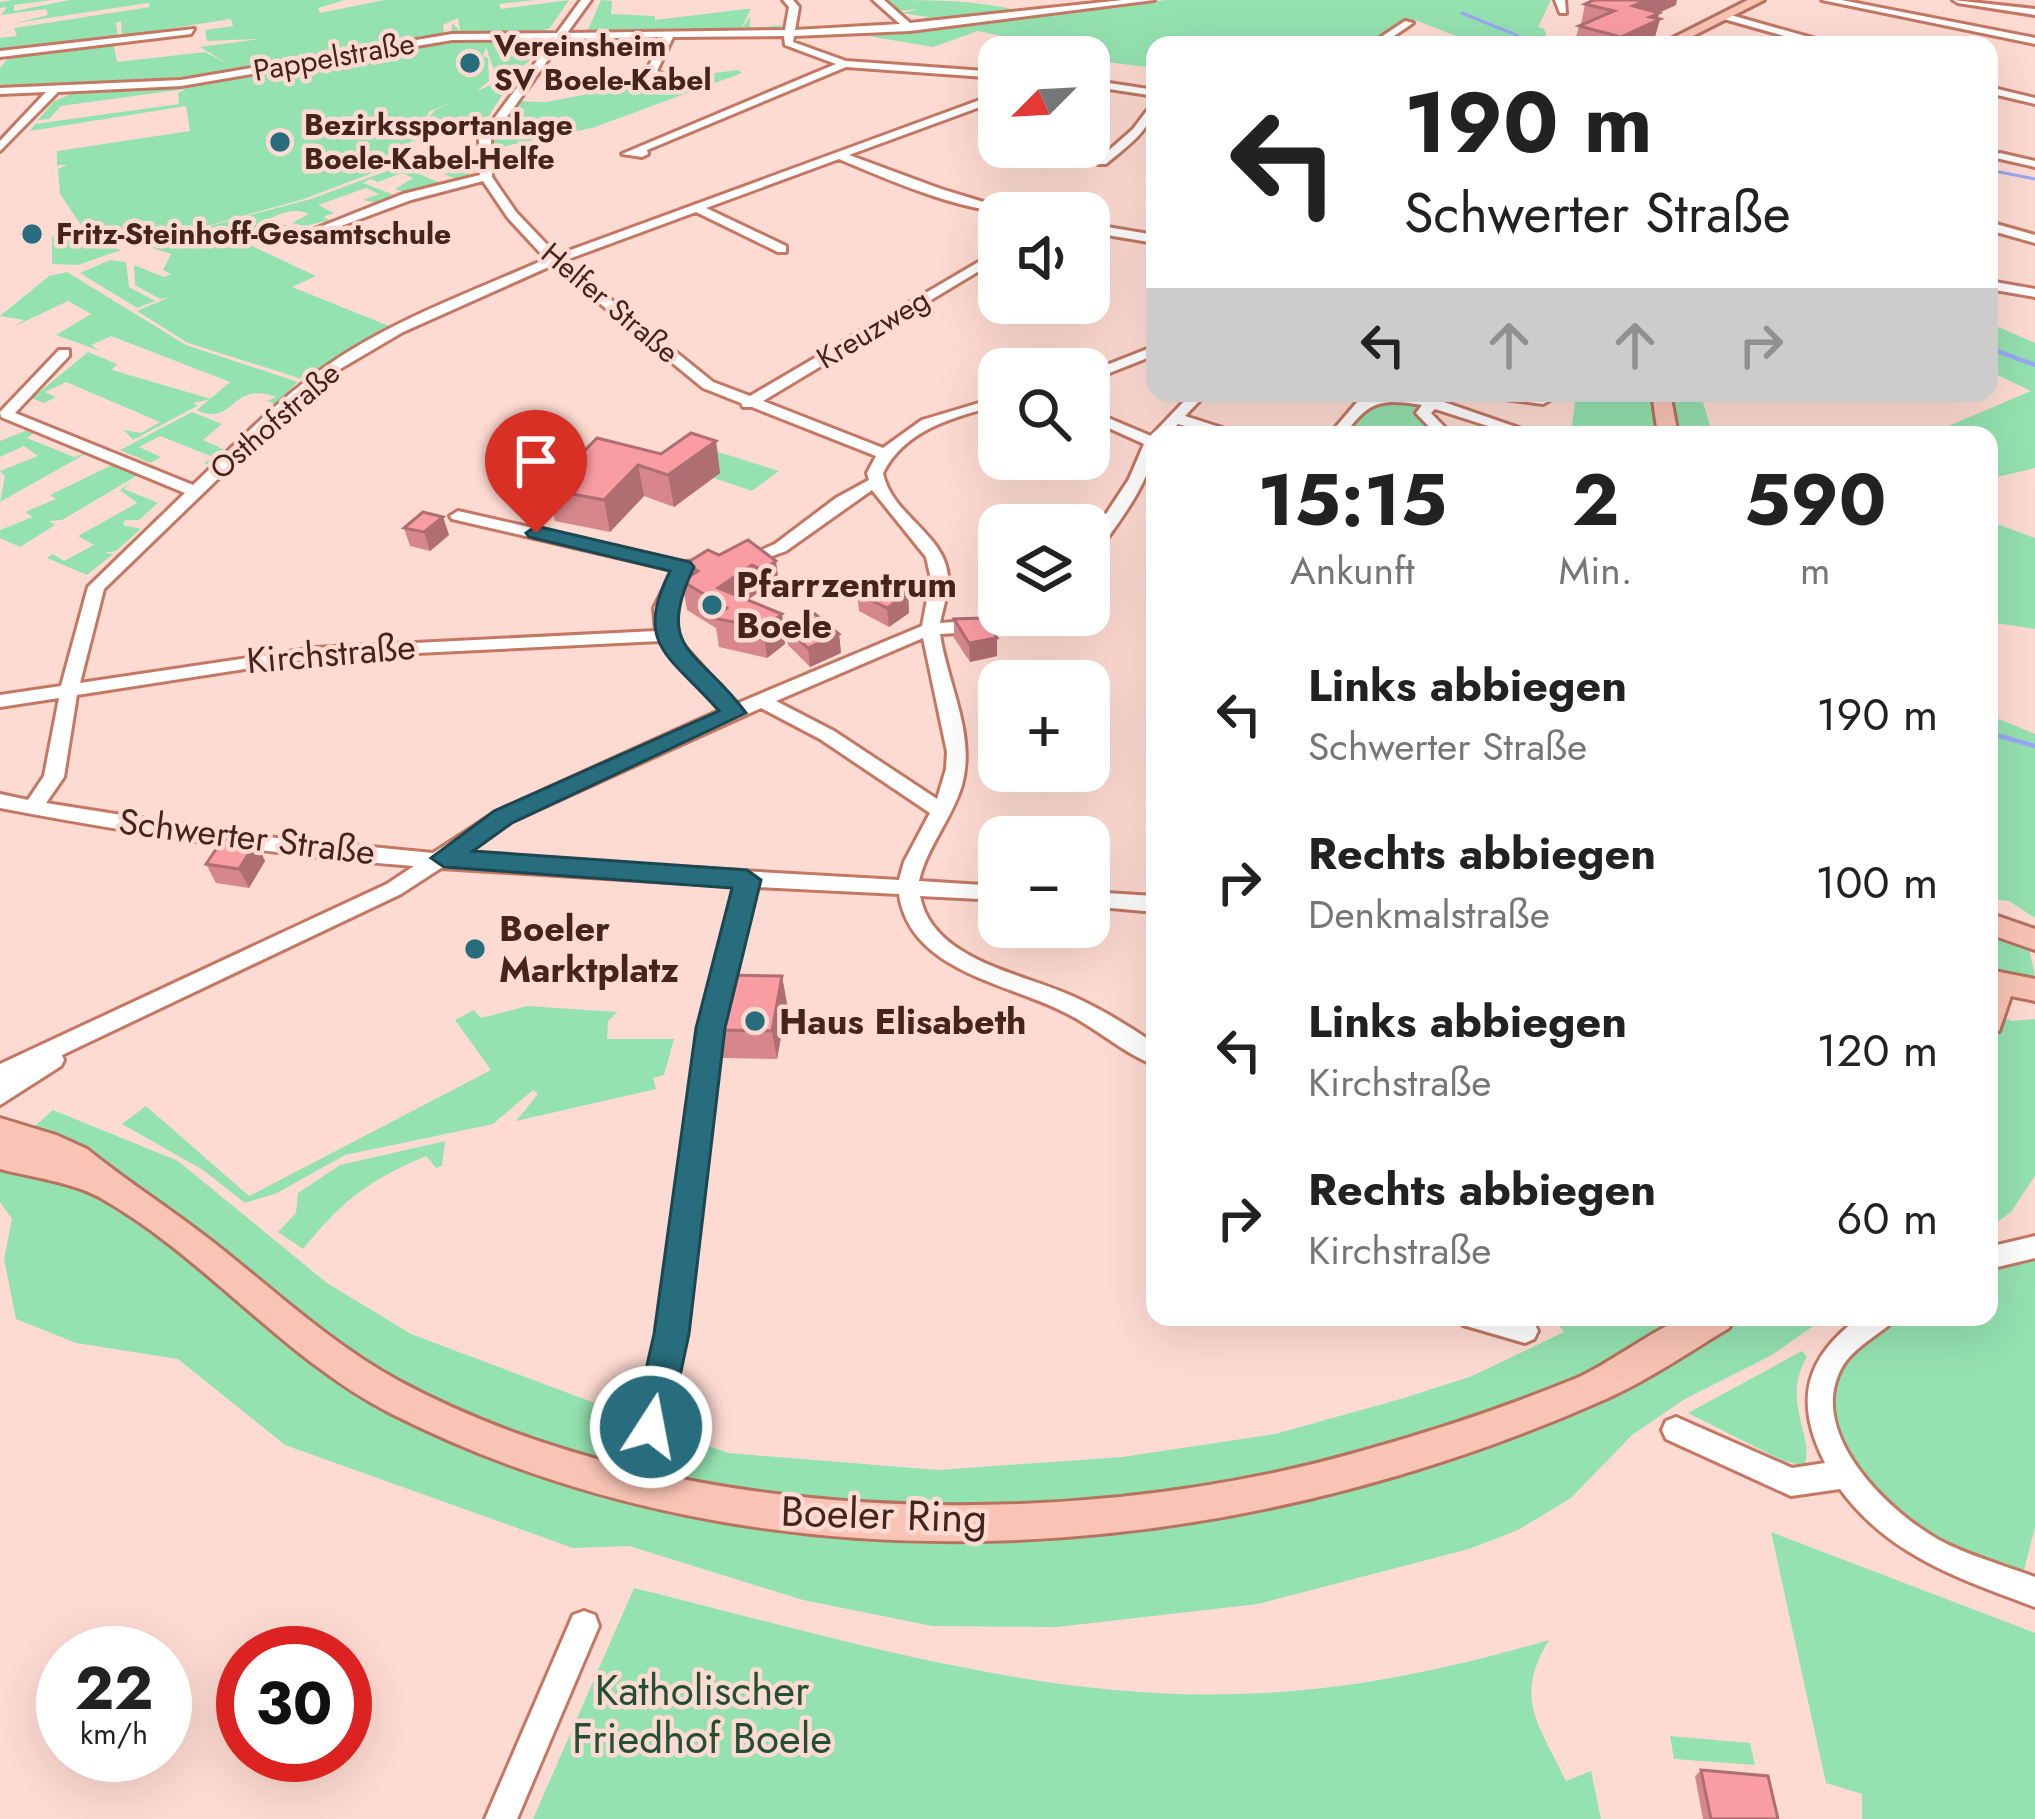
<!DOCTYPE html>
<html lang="de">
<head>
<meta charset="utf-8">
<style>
	:root { --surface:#fff; --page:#f2f2f2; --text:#222; --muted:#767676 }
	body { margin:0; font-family:Jost,sans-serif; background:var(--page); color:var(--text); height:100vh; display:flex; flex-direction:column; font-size:45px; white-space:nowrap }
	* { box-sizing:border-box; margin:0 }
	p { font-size:39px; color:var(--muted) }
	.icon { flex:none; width:66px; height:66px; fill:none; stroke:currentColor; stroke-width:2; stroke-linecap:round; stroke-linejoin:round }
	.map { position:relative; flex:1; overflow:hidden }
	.sheet { position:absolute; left:1146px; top:426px; width:852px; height:900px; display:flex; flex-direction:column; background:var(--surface); border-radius:24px; box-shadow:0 12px 48px #0002 }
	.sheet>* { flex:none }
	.top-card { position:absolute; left:1146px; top:36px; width:852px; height:366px; border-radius:24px; box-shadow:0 12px 48px #0002; background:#fff; color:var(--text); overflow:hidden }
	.needle { width:78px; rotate:246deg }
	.tools { position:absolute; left:978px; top:36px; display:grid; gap:24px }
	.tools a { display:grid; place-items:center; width:132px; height:132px; border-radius:24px; background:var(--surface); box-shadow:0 12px 48px #0002; font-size:60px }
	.speed { position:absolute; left:36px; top:1626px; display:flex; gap:24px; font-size:60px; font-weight:700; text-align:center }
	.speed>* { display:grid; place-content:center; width:156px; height:156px; border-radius:50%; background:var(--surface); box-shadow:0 12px 48px #0002; line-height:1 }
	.speed small { font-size:30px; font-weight:400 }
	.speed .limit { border:18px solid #d22; background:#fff; color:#111 }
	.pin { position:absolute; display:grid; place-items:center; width:102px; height:102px; color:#fff; margin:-123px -51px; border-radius:50% 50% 50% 0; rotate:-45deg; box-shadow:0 0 12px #0007 }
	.pin .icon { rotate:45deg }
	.me { position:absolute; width:132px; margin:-66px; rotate:11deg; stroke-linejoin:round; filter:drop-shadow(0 0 9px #0008) }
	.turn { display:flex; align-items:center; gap:42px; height:252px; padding:0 60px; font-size:54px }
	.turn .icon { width:156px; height:156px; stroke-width:2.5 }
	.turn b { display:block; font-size:84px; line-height:102px }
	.lanes { display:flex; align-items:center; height:114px; padding:0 60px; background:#0003; justify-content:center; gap:60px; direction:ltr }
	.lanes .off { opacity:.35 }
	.eta { display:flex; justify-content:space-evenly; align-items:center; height:204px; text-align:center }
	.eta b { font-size:72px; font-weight:700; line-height:84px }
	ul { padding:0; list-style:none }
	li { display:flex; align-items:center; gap:36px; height:168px; padding:0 60px }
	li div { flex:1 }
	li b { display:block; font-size:45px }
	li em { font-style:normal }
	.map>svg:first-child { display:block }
</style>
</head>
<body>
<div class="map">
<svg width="2035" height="1819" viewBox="0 0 2035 1819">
	<rect width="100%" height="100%" fill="#fedbd2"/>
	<path fill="#94e2b0" d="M12 0H52L14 5V11L70 0H345L318 8 320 13 384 0H535L499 4 501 9 569 0 550 28 540 32 451 35 452 23 460 31 458 18 443 25 444 36 183 80 23 87 0 86V68L12 54 113 41 117 62 205 52 230 65 200 47 259 39 207 41 205 30 233 26 231 19 122 36 121 21 116 23 118 37 0 51V38L17 36 14 28 150 7 148 3 15 23 48 15 46 9 1 15 7 7 0 8V2Z
		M601 0 612 1 611 14 655 16V20L746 9H751L740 31 750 17V28L785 25 765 32H587Z
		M886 0C933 0 983 0 1027 13L916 23 912 21 929 17 901 13 920 9 898 11Z
		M1166 0H1551L1538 27 1544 29 1550 45H1479L1415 20 1374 45H1155V68L992 48 1006 37 978 31 933 47 856 34Z
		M468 38 544 43C531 62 519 74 495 73L486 47 483 56 488 58 489 81 473 94 430 111 396 164 304 199 159 239 184 226 139 245 85 230 92 227 83 228 60 194 58 169 67 165H57V151L190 131 186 106 30 131 35 124 179 104 178 93 185 89 61 106 49 119 38 120 54 101 74 93 201 82Z
		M738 70 742 73 592 128 482 151 510 101 546 102 640 84 637 92 695 78 643 82Z
		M517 73 482 126 452 127 442 138 435 134 410 142 426 129H420L435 110Z
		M433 154 473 164 475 172 456 179 444 174 450 172 449 163 436 157 403 167 440 183 406 193 395 189 413 178 402 173 378 182 370 179 363 183 397 196 377 203 363 200 379 194 366 188 318 205 334 213 323 217 330 220 305 226 292 223 309 214C296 208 280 212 269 220L291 227 250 245 316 276 292 287 389 326 302 379 188 343 137 311 170 297 160 299 135 285 134 265 164 277 171 274 163 270 171 254 146 246 188 232 198 236 194 230 311 199Z
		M74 232 121 250 78 265 52 264V236Z
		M110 260 126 262 129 287 155 301 137 308 80 273Z
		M67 272 186 345 298 382 275 404 267 401 276 397C230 380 235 428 197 410L230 382 111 336 91 345 100 351 56 335 91 314 68 301 13 327 24 320 0 316 49 276Z
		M1989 323 2035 343V468L1989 479V435H1927L2031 391 1989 371Z
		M88 352 117 364 112 370 211 399 193 403 197 406 133 440 124 430 141 433 160 422 66 382 45 392 56 397 44 403 32 398Z
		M1576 393H1700L1713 435H1571Z
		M1391 400 1418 404V412L1439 435H1343L1365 407Z
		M192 412 222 424 203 440 225 450 209 465 204 463 213 457 160 436 139 447 161 457 150 463 120 450Z
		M25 431 35 432 27 438 74 457 87 453 0 502 5 476 0 471 38 456 24 446 0 457V441Z
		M686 442 779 471 752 491 652 457H666Z
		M114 464 138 475 62 520 49 521 55 525 20 547 0 538V530L33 517 25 512 56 499 50 495Z
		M131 482 124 489 158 503 139 520H125L123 525 141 529 116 551 103 553 113 554 87 575 47 558 53 554 64 561 94 545 78 536 137 503 120 490Z
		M1989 521 2035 538V629L1989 622Z
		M1989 715 2035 734V918L2009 901 1989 899Z
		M1989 935 2029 949 2035 975 2028 979 1989 970Z
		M527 1006 617 1012 608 1021 607 1039H674L664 1075 653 1078 656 1089 516 1121 538 1094 533 1090 493 1124 345 1155 277 1193 245 1203 203 1170 122 1124 146 1106 249 1196 491 1070 455 1020 474 1010 481 1018Z
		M1989 1011 2012 1021 2035 1019V1176L2011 1212 1989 1228Z
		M53 1110 178 1161 327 1283 411 1334 728 1453 938 1470 1122 1457 1275 1434 1404 1398 1472 1376 1564 1332 1553 1317H1826L1772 1355 1685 1399 1632 1435 1571 1498 1518 1530 1469 1549 1258 1604 1057 1627 932 1626 803 1600 629 1546 573 1548 285 1445 178 1359 76 1343 16 1319 4 1259 12 1219 0 1202V1157Z
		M445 1141 442 1166 436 1168 426 1156C369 1180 343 1200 303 1249L278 1232 296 1213 298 1193 340 1165Z
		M2035 1247V1527L2020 1586 1923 1547 1825 1432 1832 1359 1880 1317H1989V1258Z
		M1802 1351 1807 1357C1780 1402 1816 1438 1804 1466L1781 1460 1688 1413Z
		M1771 1532 2035 1633V1819H1862V1794L1826 1783Z
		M634 1588C829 1636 1033 1700 1235 1694 1343 1692 1446 1670 1549 1640 1513 1699 1539 1724 1566 1781L1591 1771 1601 1819H533Z
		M1670 1736 1750 1743 1755 1765 1674 1759Z"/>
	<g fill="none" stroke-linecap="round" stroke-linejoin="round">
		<path stroke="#9aa8f5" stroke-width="3" d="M1462 13 1526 39
			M1989 170 2035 179"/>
		<path stroke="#9aa8f5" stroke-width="4.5" d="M1989 348 2035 365
			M1989 733 2035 746"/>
		<g stroke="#c47863" stroke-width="6">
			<path id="minor" d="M581 0H591L567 33 785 30 789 7 783 0H793L799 7 795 30 900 24 873 0H884L910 23 1123 0H1154L910 31 794 36 793 42 846 61 999 72V78L846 67 647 150 648 154 642 157 622 154 836 64 785 45 784 36 673 37 657 71 666 76 661 79 646 72 663 37 563 39 491 139 492 177 516 212 557 255 999 93V100L849 155 941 189 1020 213C964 213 891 181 839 159L706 208 786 246V252H778L696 212 563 261 713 382 750 396 999 250V259L763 401 883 448 922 420 999 397V405C954 417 905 429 883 473 891 515 944 533 948 576 949 592 943 608 940 623L1055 615 1019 630 940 634C947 683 976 734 962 785 952 819 927 846 919 881L999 886V900L920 896C932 960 1021 973 1072 996 1101 1009 1129 1026 1155 1044V1065C1126 1055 1095 1027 1066 1013 1009 983 910 972 899 894L756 887 722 1028 684 1334 665 1427 661 1436 651 1440 641 1436 637 1427 658 1334 700 1028 735 886 441 868 401 894 62 1055 64 1060 61 1066 0 1105V1064L387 884 414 866C275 855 137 834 0 808V794L28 800 44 776 59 698 0 707V695L61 686 88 587 185 493 1 417 0 412 59 350H69V356L15 413 193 485C237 443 280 397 331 363 397 318 474 291 546 259L508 218 483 181 411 200 325 232 315 229 403 194 480 175 479 139 553 39 452 40 181 86 58 92 0 151V141L46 92 0 94V88L181 80 452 34 557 33ZM553 265 703 388 741 403 743 407H752L876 456 867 473 869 480 836 498 775 544 737 561 745 566 786 551 872 490 926 557 931 579 922 626 736 704 674 635 672 608 689 572 720 569V561L683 562 458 511 450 516 452 519 673 570 654 608 656 631 315 648 80 683 104 589 287 412 340 369 403 332ZM923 638 947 752 946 769 937 799 834 731 776 701ZM660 641 721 710 496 812 433 853 247 835 46 803 64 777 77 695 315 658ZM761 708 820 739 930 813 904 862 899 880 460 855 510 822Z
				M1555 0H1565L1566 13H1560Z
				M1822 0H1841L2035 38V44Z
				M1953 0 2035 9V15L1958 3Z
				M1727 14 1830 43 1832 45H1816L1724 19Z
				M1405 21 1413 23 1381 45H1369Z
				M194 29 191 34 0 57V51Z
				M1089 80 1155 90V96L1089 86Z
				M1989 87 2035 98V104L1989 93Z
				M1155 100C1155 128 1126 147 1106 164H1098V160L1133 129Z
				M2000 153 2035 161V167L1996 158 1994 156Z
				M1989 222 2035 235V243L1989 230Z
				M1089 224 1155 235V243L1089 232Z
				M1989 281 2035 289V297L1989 289Z
				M1155 346V355L1089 381V372Z
				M1192 393 1204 396 1185 416 1244 435H1220L1178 424 1166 435H1155C1155 480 1119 520 1095 556L1089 558V540L1129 479 1144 444 1089 419V410L1151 436Z
				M1384 393 1428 398 1441 395V401L1539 435H1516L1435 409 1431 413 1452 435H1437L1416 413 1422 405C1380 398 1369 401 1344 435H1329L1358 401Z
				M1483 393H1523L1550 400 1543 404 1490 397Z
				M1089 892 1155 896V912L1089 906Z
				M2035 1236V1258L1989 1269V1247Z
				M1459 1317H1517L1534 1323 1538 1331 1534 1339 1525 1343 1463 1325Z
				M1860 1317H1893L1889 1325C1873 1338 1851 1350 1841 1369 1807 1434 1888 1511 1939 1540 1969 1556 2003 1565 2035 1577V1607C1960 1579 1889 1556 1840 1489L1791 1496 1666 1439 1662 1430 1666 1421 1676 1417 1792 1468 1825 1463C1794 1402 1804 1358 1860 1317Z
				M584 1611 595 1615 599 1626 517 1819H485L573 1615Z"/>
		</g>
		<g stroke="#b77260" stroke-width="6">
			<path id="major" d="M1748 0H1764L1675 45H1659Z
				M1652 393H1670L1678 435H1658Z
				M1989 913 2035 929V950L1989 934Z
				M1989 970 2035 979V1001L2011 996 1999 1031 1989 1034Z
				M0 1118 56 1135 87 1149C129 1183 175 1212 218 1246 277 1293 333 1345 399 1381 670 1527 1063 1535 1355 1453 1431 1432 1504 1408 1577 1378 1608 1365 1664 1322 1689 1317 1702 1314 1720 1317 1734 1317L1729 1328C1689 1352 1650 1379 1608 1398 1230 1567 770 1604 392 1414 283 1359 206 1257 99 1197 71 1182 31 1177 0 1169Z"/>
		</g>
		<use href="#minor" fill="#fff" fill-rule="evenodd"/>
		<use href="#major" fill="#f9c4b5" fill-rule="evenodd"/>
	</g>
	<path fill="#d7878c" d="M1585 4 1676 5 1659 13 1658 19H1660L1654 40 1644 45H1574L1579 26 1583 24H1581Z
		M716 441 720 473 674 507 644 496 610 532 555 521 547 489 661 454Z
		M443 517 449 535 430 551 410 546 404 528Z
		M748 540 780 590 767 599 756 594 747 600 782 614 785 644 767 658 719 647 716 628 687 610 682 581 687 578 685 564 719 555Z
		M857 593 908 594 909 613 889 627 859 611Z
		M954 619 997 656 970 662 954 638Z
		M785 627 839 634 841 653 810 667 788 645Z
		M256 842 265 861 249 888 216 883 206 864Z
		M782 976 787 1004 777 1059 723 1058 717 1030Z
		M1701 1770 1778 1819H1703L1695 1776Z"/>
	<path fill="#af6e72" d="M1647 0H1677L1676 5 1628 26 1633 6Z
		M1659 13 1657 21 1660 19 1654 40 1644 45H1619L1621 37Z
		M716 441 720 473 674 507 668 475Z
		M638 465 644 496 610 532 604 500Z
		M443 517 449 535 430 551 424 532Z
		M776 561 780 590 767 599 763 570Z
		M752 565 756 594 728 614 718 588Z
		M908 594 909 613 889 627 887 608Z
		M782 614 785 644 767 658 763 628Z
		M839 634 841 653 810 667 808 648Z
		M997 638V656L970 662 969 643Z
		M256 842 265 861 249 888 239 869Z
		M782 976 787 1004 777 1059 772 1031Z"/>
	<path fill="#fa9da3" stroke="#af6e72" stroke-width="3" d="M1594 0H1647L1633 6 1659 13 1650 17 1660 19 1621 37 1579 26 1614 11 1585 4Z
		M691 433 716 441 668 475 638 465 604 500 547 489 597 438 661 454Z
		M423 512 443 517 424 532 404 528Z
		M748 540 776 561 763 570 752 565 718 588 782 614 763 628 714 618 727 608 682 581 698 571 685 564 708 550 719 555Z
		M879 579 908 594 887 608 857 593Z
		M815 614 839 634 808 648 785 627Z
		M983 618 997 638 969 643 954 619Z
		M223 839 256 842 239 869 206 864Z
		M727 975 782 976 772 1031 717 1030Z
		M1701 1770 1768 1776 1778 1819H1711Z"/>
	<path fill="#286d7d" stroke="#1a4751" stroke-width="3" d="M536 526 690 562 694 567C653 652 700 650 746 713L512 823 473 851 747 870 761 880 725 1028 689 1334 669 1427 663 1439 651 1444 638 1439 633 1427 654 1334 696 1028 732 888 444 867 431 858 494 811 719 711C670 655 633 646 670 571L529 537 526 533Z"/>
	<g fill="#286d7d" stroke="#fedbd2" stroke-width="4.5">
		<circle cx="470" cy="63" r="12"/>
		<circle cx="280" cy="142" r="12"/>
		<circle cx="32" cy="234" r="12"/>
		<circle cx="712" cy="605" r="12"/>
		<circle cx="475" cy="949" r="12"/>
		<circle cx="755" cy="1021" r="12"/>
	</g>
	<g text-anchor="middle" stroke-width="9" stroke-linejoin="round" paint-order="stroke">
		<g font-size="30" font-weight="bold" fill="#44251c" stroke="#fedbd2" text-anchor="start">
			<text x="494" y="56">Vereinsheim<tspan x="494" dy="34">SV Boele-Kabel</tspan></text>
			<text x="304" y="135">Bezirkssportanlage<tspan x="304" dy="34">Boele-Kabel-Helfe</tspan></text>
			<text x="56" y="244">Fritz-Steinhoff-Gesamtschule</text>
		</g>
		<g font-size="30" fill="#44251c" stroke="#fedbd2">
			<text transform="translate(334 57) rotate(-10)" y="10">Pappelstraße</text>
			<text transform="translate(610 303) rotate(40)" y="10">Helfer Straße</text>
			<text transform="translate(873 329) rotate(-31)" y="10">Kreuzweg</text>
			<text transform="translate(275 421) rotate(-41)" y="10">Osthofstraße</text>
		</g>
		<g font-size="36" font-weight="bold" fill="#44251c" stroke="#fedbd2" text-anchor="start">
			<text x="736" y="597">Pfarrzentrum<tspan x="736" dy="41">Boele</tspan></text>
			<text x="499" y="941">Boeler<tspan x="499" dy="41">Marktplatz</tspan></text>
			<text x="779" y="1034">Haus Elisabeth</text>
		</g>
		<g font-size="36" fill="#44251c" stroke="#fedbd2">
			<text transform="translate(331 653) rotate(-5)" y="13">Kirchstraße</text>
			<text transform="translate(247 836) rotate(7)" y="13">Schwerter Straße</text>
		</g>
		<g font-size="42" fill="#44251c" stroke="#fedbd2">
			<text transform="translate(884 1514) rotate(2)" y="15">Boeler Ring</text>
		</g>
		<g font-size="42" fill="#235035" stroke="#fedbd2">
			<text x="702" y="1705">Katholischer<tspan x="702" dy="48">Friedhof Boele</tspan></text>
		</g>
	</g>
</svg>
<div class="tools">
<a><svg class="needle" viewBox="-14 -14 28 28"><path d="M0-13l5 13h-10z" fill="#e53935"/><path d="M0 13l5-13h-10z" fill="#767676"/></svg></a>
<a><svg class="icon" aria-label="sound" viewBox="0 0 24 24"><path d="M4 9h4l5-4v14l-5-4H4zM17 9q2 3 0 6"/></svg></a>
<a><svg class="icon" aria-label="search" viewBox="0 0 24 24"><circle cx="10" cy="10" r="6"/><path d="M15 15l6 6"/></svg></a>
<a><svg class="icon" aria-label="layers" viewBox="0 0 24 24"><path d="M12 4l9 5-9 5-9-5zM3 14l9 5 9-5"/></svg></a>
<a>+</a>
<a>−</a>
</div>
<div class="speed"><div>22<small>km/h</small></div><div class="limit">30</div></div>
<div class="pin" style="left:536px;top:533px;background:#d93025"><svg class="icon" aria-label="arrive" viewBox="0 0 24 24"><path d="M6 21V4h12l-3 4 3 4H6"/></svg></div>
<svg class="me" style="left:651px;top:1427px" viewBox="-20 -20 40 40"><circle r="17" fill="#286d7d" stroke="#fff" stroke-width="3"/><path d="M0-11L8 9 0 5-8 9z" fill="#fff"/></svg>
<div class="top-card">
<div class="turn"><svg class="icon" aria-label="left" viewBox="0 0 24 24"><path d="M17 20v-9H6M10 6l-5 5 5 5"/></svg><div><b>190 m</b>Schwerter Straße</div></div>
<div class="lanes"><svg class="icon" aria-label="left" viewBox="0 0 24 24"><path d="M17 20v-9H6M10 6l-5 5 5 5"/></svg><svg class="icon off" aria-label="ahead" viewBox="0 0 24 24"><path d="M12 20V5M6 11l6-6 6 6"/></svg><svg class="icon off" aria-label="ahead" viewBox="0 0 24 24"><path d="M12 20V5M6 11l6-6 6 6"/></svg><svg class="icon off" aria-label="right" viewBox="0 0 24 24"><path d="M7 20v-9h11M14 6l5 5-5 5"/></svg></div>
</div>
<section class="sheet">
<div class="eta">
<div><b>15:15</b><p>Ankunft</p></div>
<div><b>2</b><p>Min.</p></div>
<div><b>590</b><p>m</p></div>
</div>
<ul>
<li><svg class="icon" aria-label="left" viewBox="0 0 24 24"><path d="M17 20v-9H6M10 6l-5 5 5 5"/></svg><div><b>Links abbiegen</b><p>Schwerter Straße</p></div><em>190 m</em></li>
<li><svg class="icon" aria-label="right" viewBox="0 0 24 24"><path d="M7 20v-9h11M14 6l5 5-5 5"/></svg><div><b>Rechts abbiegen</b><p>Denkmalstraße</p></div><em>100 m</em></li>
<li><svg class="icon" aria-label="left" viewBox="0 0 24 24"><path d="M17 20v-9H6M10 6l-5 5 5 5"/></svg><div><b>Links abbiegen</b><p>Kirchstraße</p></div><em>120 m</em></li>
<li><svg class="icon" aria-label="right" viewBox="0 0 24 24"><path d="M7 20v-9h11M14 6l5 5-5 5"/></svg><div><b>Rechts abbiegen</b><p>Kirchstraße</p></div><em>60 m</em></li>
</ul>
</section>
</div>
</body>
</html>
